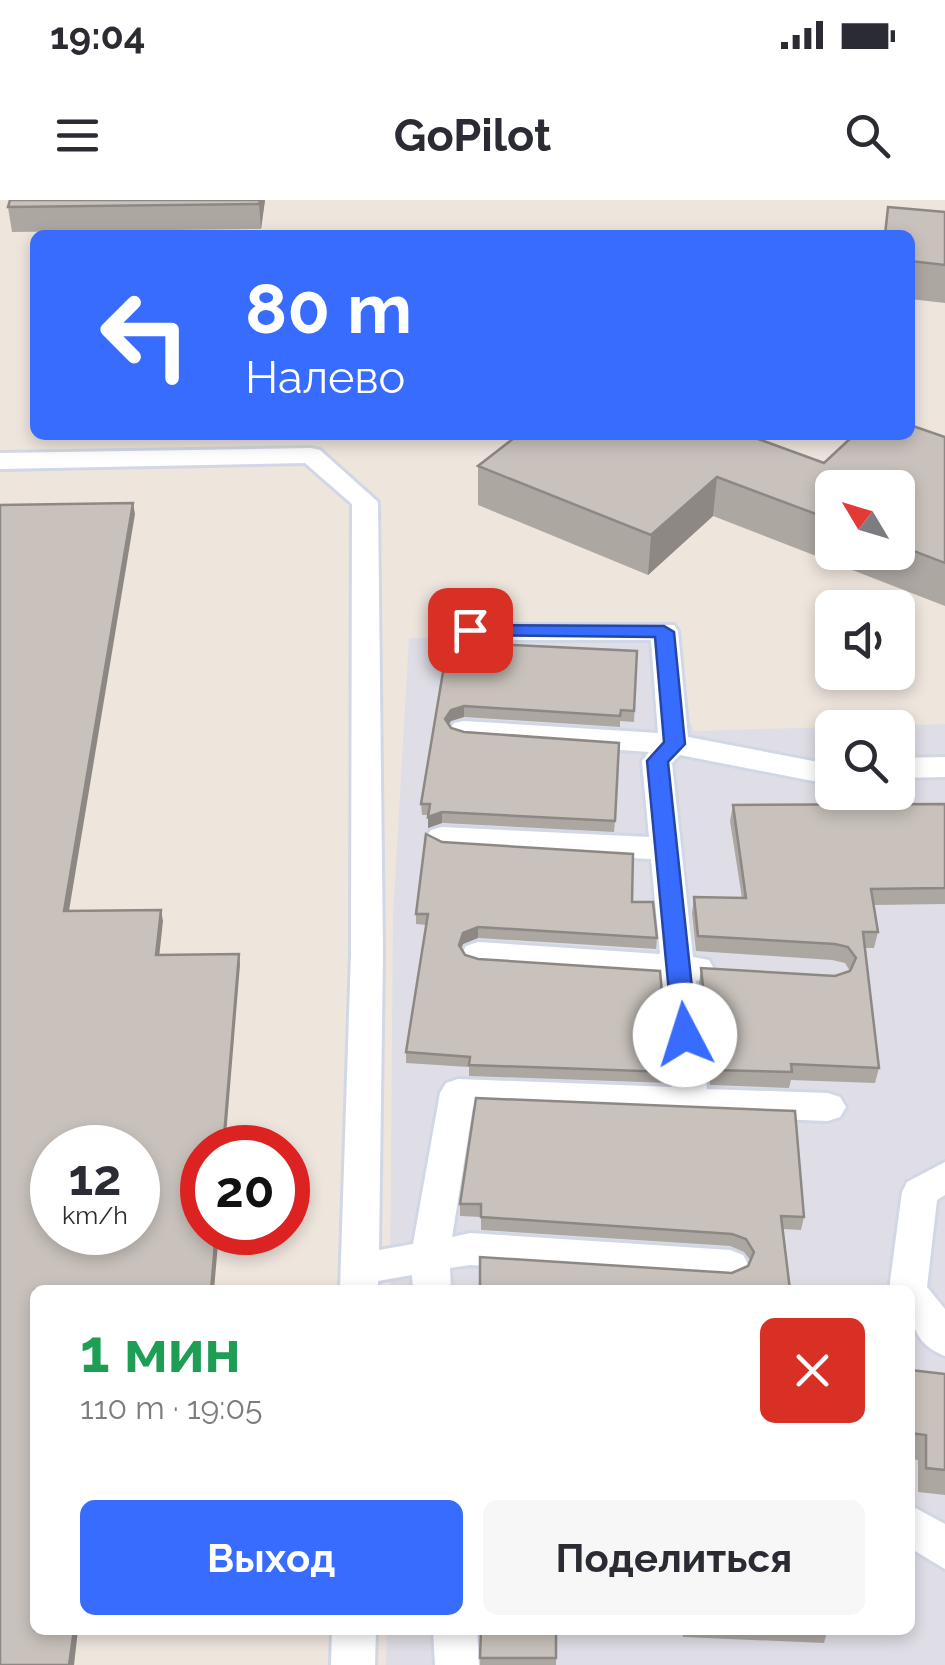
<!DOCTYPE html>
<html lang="ru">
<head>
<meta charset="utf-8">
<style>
	:root { --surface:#fff; --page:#f7f7f7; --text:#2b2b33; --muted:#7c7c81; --accent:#386cff }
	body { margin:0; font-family:Raleway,sans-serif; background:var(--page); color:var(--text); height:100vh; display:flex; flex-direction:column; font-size:38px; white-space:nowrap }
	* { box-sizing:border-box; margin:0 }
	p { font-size:32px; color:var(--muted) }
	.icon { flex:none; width:55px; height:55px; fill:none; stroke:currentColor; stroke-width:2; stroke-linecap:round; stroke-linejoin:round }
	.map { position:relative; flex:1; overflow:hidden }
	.panel { position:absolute; left:30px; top:1085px; width:885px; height:350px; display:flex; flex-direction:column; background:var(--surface); border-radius:15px; box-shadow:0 5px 15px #0003 }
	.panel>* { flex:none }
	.guide { position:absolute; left:30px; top:30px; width:885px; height:210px; border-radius:15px; box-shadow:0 5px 15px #0003; background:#386cff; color:#fff; overflow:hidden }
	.needle { width:65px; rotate:308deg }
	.controls { position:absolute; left:815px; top:270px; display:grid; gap:20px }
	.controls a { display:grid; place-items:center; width:100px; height:100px; border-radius:15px; background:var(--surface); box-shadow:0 5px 15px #0003; font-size:50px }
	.speed { position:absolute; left:30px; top:925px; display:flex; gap:20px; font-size:50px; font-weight:700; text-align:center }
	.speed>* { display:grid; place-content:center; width:130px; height:130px; border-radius:50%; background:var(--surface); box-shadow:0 5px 15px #0003; line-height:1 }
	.speed small { font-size:25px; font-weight:400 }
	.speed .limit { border:15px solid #d22; background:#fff; color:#111 }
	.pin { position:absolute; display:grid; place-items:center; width:85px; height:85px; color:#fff; margin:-42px; border-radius:20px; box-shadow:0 5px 15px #0006 }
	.me { position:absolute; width:110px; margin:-55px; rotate:355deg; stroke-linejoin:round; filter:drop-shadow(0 0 8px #0008) }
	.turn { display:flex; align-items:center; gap:35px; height:210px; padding:0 50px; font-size:45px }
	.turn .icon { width:130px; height:130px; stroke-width:2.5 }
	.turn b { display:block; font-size:70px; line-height:85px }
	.round { display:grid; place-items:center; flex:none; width:105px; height:105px; border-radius:15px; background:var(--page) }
	.overview { display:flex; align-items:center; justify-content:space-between; height:170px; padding:0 50px }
	h1 { font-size:60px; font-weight:700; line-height:75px; color:#1e9e55 }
	.primary-button { display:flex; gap:20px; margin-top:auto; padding:20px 50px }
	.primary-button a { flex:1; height:115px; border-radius:15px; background:var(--accent); color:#fff; font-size:40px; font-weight:700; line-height:115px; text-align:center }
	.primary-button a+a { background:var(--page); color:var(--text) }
	.status { display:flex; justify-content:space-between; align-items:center; height:70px; padding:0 50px; background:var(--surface); direction:ltr }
	.status svg { height:28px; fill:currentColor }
	header { display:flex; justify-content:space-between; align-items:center; height:130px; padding:0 50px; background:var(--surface); font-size:45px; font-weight:700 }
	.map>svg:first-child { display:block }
</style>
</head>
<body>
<div class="status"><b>19:04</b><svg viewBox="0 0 49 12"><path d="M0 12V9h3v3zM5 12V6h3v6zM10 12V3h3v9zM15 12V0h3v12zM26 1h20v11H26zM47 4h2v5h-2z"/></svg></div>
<header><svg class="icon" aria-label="menu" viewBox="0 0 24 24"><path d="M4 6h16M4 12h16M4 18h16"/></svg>GoPilot<svg class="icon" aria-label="search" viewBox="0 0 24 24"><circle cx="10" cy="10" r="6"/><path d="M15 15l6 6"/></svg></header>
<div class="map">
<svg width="945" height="1465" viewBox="0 0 945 1465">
	<rect width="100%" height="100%" fill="#eee5dd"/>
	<path fill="#dfdee6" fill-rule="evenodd" d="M652 434 694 531 945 524V1465H386L387 1430H910V1090H390L393 716 409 438ZM832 528H898V592H832Z"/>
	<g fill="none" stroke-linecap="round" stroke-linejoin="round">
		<g stroke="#d2d7e5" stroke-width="6">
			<path id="service" d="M311 248 320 250 378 302 383 753 379 1050 413 1044 440 893 446 883 458 879 672 887 662 779 478 766 466 762 462 754 466 746 478 742 660 754 651 659 442 649 431 646 426 638 431 630 442 627 649 637 642 561 649 552 464 539 454 537 449 530 454 523 464 521 658 533 651 440H470L460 437 456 431 460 425H674L678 431 688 537 813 561 832 560V580L813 581 680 555 672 563 693 757 709 760 714 769 709 778 696 781 707 889 828 893 840 897 846 907 840 917 828 921 473 907 452 1037 470 1033 730 1050 743 1055 749 1066 743 1077 730 1082 470 1065 450 1068 451 1090H413L412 1075 378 1081V1090H340L351 753 352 304 305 263 0 269V253Z
				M945 557V577L898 578V558Z
				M945 962V995L937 1000 927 1087 945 1109V1156C913 1144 910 1120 910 1090H889L902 992 907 982Z
				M910 1305 945 1324V1369L910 1348Z
				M332 1430H376L375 1465H331Z
				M433 1430H477L479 1465H435Z"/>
		</g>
		<use href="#service" fill="#fff" fill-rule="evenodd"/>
	</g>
	<path fill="#ada7a2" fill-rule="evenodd" d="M265 0 261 29 12 32 8 7Z
		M945 12V103L910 99V35Z
		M945 237V406L713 316 648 375 478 305V266L824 263ZM832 288H898V352H832Z
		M448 442 637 451 634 522 620 521V527L464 517 451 521 449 525 451 528 615 621 614 632 442 623 428 628V615H422L421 604Z
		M945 604V704L874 705 878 732 874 748H865L879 868 875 883 791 880 789 888 710 885 699 784 701 768 835 776 850 771 845 763 832 760 696 751 692 713 694 697 742 698 730 621 733 605Z
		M442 642 632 702 657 738 656 749 478 738 463 744 461 749 465 755 669 872 668 883 469 876V867L406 863V852L426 725 416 724V714Z
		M460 1004 804 1017 801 1030 783 1029 790 1090 732 1073 748 1066 751 1061 744 1052 730 1046 481 1030V1017L460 1016Z
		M910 1170 945 1174V1295L918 1292V1260L910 1259Z
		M481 1430H556V1465H480Z
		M682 1430H827V1432L824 1443 683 1437Z"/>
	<path fill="#8d8884" d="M260 0H265L261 29 259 4Z
		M717 277 713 316 648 375 651 335Z
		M133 303 135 314 67 723 64 711Z
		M464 506V517L451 521 445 530V519L451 510Z
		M442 612V623L428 628V617Z
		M161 710 163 721 158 767 156 755Z
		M478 727V738L463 744 459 756V745L463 733Z
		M239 754 240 765 225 948H223Z
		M216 1032H219L214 1090H211Z
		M74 1430H78L74 1465H69Z"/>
	<path fill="#c9c2bc" stroke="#8d8884" stroke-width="2.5" fill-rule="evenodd" d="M10 0H260L259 4 8 7Z
		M888 7 945 12V65L910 61V35H885Z
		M910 225 945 237V363L898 345V288H832V320L717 277 651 335 478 266 518 235H747L824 263 854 235H910Z
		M133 303 64 711 161 710 156 755 239 754 223 948H202V1032H216L211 1090H35V1430H74L69 1465H0V305ZM52 948H138V1032H52Z
		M448 442 637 451 634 511 621 510 620 516 464 506 451 510 445 519 451 528 464 532 619 543 615 621 442 612 428 617 430 604H421Z
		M945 604V688L871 689 878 732H863L879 868 791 864 792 872 712 870 701 768 835 776 850 771 856 758 848 747 835 744 698 736 694 697 746 698 733 605Z
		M426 634 442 642 633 654 632 702H653L657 738 478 727 463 733 459 745 465 755 478 759 660 771 669 872 469 865 470 857 406 852 428 714H416Z
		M476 898 795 911 804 1017 781 1016 790 1090H480V1057L732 1073 748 1066 754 1052 746 1039 732 1034 481 1017V1004H460Z
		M910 1170 945 1174V1270L926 1268V1235L910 1233Z
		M481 1430H556V1458H480Z
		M777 1430H827V1432Z"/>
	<path fill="#386cff" stroke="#2446a6" stroke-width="2.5" d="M470 425 664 426 674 432 685 544 668 562 697 835 693 842H677L673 835 647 561 664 542 655 437 463 435 461 430Z"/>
</svg>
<div class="controls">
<a><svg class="needle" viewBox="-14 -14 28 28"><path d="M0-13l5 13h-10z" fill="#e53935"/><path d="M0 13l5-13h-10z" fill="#7c7c81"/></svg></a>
<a><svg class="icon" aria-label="sound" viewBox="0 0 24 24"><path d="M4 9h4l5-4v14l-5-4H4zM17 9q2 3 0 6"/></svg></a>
<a><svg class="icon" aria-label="search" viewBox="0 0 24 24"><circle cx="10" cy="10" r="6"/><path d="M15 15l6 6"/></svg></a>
</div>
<div class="speed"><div>12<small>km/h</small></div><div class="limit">20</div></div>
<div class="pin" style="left:470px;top:430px;background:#d93025"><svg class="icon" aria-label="arrive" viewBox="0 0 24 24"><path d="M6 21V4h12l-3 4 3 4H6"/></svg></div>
<svg class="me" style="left:685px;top:835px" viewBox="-20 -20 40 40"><circle r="19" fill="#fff"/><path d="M0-13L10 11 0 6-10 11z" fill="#386cff"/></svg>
<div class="guide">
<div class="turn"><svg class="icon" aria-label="left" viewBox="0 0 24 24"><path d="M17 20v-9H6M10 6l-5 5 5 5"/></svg><div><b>80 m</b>Налево</div></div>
</div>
<section class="panel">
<div class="overview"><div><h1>1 мин</h1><p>110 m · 19:05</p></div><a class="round" style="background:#d93025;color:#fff"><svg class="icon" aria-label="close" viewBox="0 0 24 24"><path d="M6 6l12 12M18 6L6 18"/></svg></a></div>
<div class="primary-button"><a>Выход</a><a>Поделиться</a></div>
</section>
</div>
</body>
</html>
